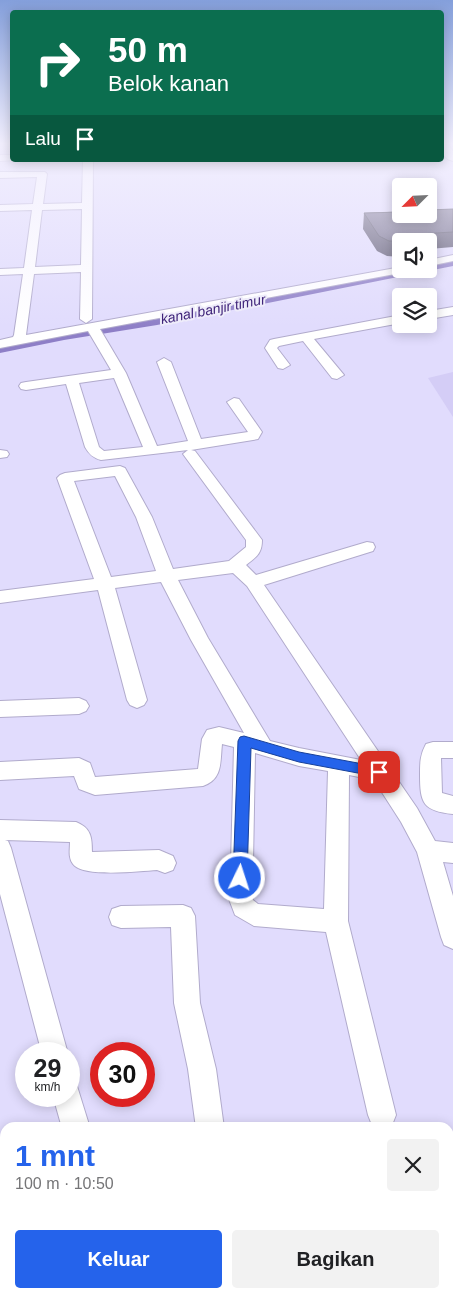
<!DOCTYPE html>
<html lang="id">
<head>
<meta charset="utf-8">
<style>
	:root { --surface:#fff; --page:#f2f2f2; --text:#202124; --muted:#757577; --accent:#2563eb }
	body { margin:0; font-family:Helvetica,sans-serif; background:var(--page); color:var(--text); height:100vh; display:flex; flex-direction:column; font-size:19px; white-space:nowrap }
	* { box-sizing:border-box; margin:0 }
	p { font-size:16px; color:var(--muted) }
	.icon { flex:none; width:28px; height:28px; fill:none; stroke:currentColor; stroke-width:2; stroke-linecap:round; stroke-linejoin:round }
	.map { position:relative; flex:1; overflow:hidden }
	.panel { position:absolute; left:0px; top:1122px; width:454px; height:176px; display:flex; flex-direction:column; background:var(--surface); border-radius:15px 15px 0 0; box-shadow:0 2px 12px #0003 }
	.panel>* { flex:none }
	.banner { position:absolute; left:10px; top:10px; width:434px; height:152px; border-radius:5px; box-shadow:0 2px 12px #0003; background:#0b6e4f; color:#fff; overflow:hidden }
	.needle { width:32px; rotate:246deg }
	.tools { position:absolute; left:392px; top:178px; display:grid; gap:10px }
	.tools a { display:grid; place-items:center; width:45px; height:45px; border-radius:5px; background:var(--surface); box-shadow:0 2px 12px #0003; font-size:25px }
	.speed { position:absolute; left:15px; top:1042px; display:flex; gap:10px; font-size:25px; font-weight:700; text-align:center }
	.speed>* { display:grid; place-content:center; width:65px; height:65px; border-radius:50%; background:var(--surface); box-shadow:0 2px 12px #0003; line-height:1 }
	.speed small { font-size:12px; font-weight:400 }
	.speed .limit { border:8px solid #d22; background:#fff; color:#111 }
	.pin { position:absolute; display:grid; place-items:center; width:42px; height:42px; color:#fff; margin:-21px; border-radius:10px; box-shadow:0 2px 8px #0006 }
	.me { position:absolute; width:55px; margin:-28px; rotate:4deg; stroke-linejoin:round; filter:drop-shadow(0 0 4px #0008) }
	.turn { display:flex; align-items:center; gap:18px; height:105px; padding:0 15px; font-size:22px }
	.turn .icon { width:65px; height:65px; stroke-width:2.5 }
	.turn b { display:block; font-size:35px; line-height:42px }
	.then { display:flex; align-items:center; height:48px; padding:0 15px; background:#0003; gap:10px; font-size:19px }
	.round { display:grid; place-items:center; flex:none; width:52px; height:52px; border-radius:5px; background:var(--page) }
	.overview { display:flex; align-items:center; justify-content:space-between; height:85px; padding:0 15px }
	h1 { font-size:30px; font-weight:700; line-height:38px; color:var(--accent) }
	.action { display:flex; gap:10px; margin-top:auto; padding:10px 15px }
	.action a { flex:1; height:58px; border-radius:5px; background:var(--accent); color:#fff; font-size:20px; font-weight:700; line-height:58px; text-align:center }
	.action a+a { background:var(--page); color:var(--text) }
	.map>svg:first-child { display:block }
</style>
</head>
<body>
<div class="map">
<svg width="453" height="1298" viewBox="0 0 453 1298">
	<rect width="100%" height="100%" fill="#e1dcfd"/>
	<path fill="#d4cdf6" d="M453 372V417L428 378Z"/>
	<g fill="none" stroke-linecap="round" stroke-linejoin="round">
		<path fill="#8e7fc7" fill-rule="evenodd" d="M453 260V266L157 325 64 340 0 353V345L64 332 157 319 411 269H429V265Z"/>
		<g stroke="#b1abcc" stroke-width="2">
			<path id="minor" d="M0 155H12V160H15L0 161Z
				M83 160H93L92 319 86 323 80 319 81 272 34 274 26 335 401 267V269H413L411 271 100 329 126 373 157 446 188 441 157 362 164 358 171 362 201 439 248 432 227 402 234 398 239 399 262 432 258 439 253 440 191 450 195 451 262 540C262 554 256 557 246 565L256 575 367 542 373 543 375 547 373 551 264 585 417 808 435 841 453 843V863L443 862 453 896V949L444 945 441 937 417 852 401 822 374 780 349 775 348 921 396 1115 392 1125 386 1128 372 1125 368 1115 326 932 254 926 235 915 227 894 231 863 234 747 222 744C220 762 223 779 203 786L95 795 79 789 74 776 0 780V762L79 758 90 763 95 777 198 769 202 739 207 730 219 727 244 733 191 640 161 582 115 588 147 700 144 705 137 708 130 705 127 700 98 590 0 603V591L94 579 57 478 60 475 65 473 120 466 125 468 152 517 173 569 229 561 246 547V540L183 454 188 450 101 460C93 458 89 454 85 447L66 384 26 390 21 389 19 386 21 383 26 382 111 370 88 331 0 348V340L13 337 14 335 23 274 0 275V269L24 268 32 210 0 211V205L33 204 37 177 0 178V172H45L47 174 43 204 82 203ZM82 209 81 265 35 267 42 210ZM114 378 143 447 104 451 99 447 79 383ZM115 476 136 517 156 571 111 577 74 481ZM233 573 247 586 361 760 299 748 270 741 208 638 178 580ZM255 753 299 766 328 771 324 909 258 904 253 900 251 894 253 863Z
				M453 255V261L429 266V260Z
				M453 307V315L429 319V311Z
				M401 315V323L314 339 344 375 337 379 332 378 303 341 279 346 277 348 290 365 283 369 278 368 265 348 270 340 274 339Z
				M0 450 7 451 9 454 7 457 0 458Z
				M79 698 86 701 89 706 86 711 79 714 0 717V701Z
				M433 742H453V758H441L442 793 453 796V814C423 811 420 803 420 775 420 763 420 755 426 744Z
				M0 820 76 822C91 828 92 837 92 852L159 850 173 856 176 863 173 870 165 873 157 870C140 871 83 878 73 864 68 858 70 849 70 842L5 840 8 841 11 848 68 1054H42L0 894Z
				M183 905 191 908 195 916 200 1003 216 1069 224 1128H196L188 1069 174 1003 171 927 121 928 112 925 109 917 112 909 121 906Z
				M69 1083 77 1086 90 1128H62L53 1096H69Z
				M0 1193 5 1195V1294H17V1298H0Z
				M108 1294H140L141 1298H109Z
				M210 1294H242V1298H210Z"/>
		</g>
		<g stroke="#b1abcc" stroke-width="2">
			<path id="major" d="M441 145H448L453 151V161C446 160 441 153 441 145Z"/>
		</g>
		<use href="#minor" fill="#fff" fill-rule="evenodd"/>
		<use href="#major" fill="#fff" fill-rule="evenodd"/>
	</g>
	<path fill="#5b5770" d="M453 209V247L429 249V241H401V257L387 256 377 251 363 229 364 213Z"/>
	<path fill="#4a475b" d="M419 234 418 241H411Z"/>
	<path fill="#6a6582" stroke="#4a475b" d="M453 209V232L419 234 416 239 411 241H389L379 236 364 213 401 212V214H429V210Z"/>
	<linearGradient id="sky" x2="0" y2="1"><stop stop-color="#849fdb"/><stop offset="0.44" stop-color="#f2effe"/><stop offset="1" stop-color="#f2effe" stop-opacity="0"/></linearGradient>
	<rect width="453" height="327" fill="url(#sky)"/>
	<path fill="#2563eb" stroke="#184099" d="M244 736 299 752 379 767 384 768 385 772 384 776 379 777 299 762 251 748 247 878 245 883 240 885 235 883 233 878 238 741 240 737Z"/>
	<g text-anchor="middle" stroke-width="4" stroke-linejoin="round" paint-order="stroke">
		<g font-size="14" font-style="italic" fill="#3f2479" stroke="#eeecfa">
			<text transform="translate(213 309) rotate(-11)" y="5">kanal banjir timur</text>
		</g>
	</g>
</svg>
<div class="tools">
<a><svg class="needle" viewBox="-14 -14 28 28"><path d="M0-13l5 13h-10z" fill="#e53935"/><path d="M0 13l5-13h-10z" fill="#757577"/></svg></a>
<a><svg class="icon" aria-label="sound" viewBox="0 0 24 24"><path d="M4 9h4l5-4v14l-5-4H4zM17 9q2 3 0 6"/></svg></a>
<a><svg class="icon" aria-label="layers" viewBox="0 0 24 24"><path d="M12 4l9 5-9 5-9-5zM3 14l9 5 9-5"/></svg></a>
</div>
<div class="speed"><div>29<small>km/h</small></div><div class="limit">30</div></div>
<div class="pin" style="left:379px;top:772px;background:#d93025"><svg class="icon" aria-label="arrive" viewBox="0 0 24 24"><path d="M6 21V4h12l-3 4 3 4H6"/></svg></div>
<svg class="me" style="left:240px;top:878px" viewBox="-20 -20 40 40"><circle r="17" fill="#2563eb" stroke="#fff" stroke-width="3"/><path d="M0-11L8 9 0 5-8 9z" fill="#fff"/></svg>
<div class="banner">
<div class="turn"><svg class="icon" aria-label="right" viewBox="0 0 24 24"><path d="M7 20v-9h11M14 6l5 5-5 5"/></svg><div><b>50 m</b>Belok kanan</div></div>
<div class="then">Lalu<svg class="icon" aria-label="arrive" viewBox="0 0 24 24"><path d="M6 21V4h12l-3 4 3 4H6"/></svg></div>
</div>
<section class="panel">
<div class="overview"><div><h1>1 mnt</h1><p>100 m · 10:50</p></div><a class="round"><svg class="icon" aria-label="close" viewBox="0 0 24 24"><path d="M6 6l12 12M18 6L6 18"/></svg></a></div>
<div class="action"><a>Keluar</a><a>Bagikan</a></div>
</section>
</div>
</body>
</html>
